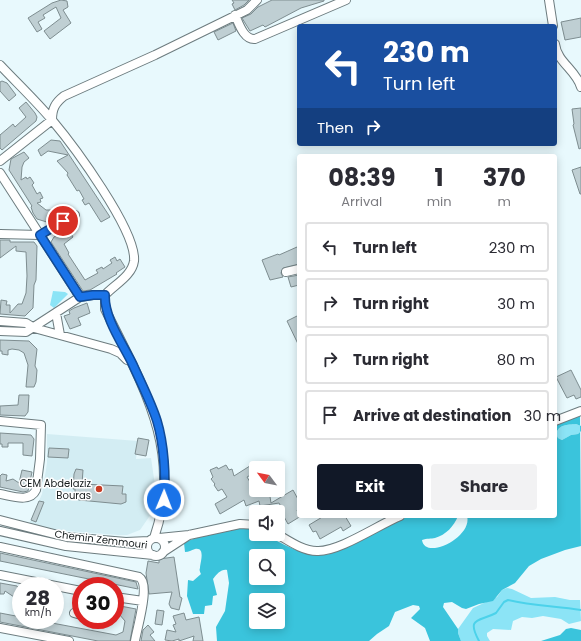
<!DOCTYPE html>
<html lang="en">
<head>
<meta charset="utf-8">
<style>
	:root { --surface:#fff; --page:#f2f2f3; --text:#2b2b33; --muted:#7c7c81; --line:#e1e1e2; --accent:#111827 }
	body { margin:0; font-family:Poppins,sans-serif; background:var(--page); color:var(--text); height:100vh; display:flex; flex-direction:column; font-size:15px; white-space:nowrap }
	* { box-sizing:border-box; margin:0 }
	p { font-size:13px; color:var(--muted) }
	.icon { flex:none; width:22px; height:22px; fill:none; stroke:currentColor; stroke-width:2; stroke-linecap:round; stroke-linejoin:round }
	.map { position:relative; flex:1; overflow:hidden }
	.details { position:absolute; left:297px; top:154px; width:260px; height:364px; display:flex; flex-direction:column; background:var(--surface); border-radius:4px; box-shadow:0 2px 10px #0003 }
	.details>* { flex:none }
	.guide { position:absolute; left:297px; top:24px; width:260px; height:122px; border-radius:4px; box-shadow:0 2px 10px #0003; background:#1a4fa0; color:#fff; overflow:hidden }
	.needle { width:26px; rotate:302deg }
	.tools { position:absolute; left:249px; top:461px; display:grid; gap:8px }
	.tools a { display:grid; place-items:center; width:36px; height:36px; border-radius:4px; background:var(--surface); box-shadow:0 2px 10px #0003; font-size:20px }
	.speed { position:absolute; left:12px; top:577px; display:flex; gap:8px; font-size:20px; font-weight:700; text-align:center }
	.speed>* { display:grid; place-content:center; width:52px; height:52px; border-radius:50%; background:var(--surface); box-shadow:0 2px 10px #0003; line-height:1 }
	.speed small { font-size:10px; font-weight:400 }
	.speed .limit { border:6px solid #d22; background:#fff; color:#111 }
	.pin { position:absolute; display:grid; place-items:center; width:34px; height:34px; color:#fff; margin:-17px; border:2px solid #fff; border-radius:50%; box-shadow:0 1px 4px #0007 }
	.me { position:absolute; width:44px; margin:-22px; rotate:1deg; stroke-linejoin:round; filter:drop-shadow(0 0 3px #0008) }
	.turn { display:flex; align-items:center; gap:14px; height:84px; padding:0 20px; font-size:18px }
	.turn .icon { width:52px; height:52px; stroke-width:2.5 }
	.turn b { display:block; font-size:28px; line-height:34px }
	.then { display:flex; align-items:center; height:38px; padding:0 20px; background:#0003; gap:8px; font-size:15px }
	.eta { display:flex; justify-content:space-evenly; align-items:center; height:68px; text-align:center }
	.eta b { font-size:24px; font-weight:700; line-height:28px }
	.cta { display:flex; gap:8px; margin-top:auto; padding:8px 20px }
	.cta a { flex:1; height:46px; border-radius:4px; background:var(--accent); color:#fff; font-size:16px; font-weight:700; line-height:46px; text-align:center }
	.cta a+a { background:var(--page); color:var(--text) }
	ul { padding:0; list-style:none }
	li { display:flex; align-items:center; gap:12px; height:50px; margin:0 8px 6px; padding:0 12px; border:2px solid var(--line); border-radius:4px }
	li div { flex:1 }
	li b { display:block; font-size:15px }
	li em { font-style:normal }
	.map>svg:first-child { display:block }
</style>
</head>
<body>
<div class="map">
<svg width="581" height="641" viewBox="0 0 581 641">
	<rect width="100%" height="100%" fill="#e8f9fd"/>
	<path fill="#d3edf3" d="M47 434 138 441 136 459 151 458 155 485 154 500 151 514 140 530 127 535H118L56 530 29 524 42 494 47 463Z"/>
	<path fill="#8ce4f6" d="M53 291 65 292 68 294 54 308 50 305Z
		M576 424 581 426V431L578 434 571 435 562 440 558 438 556 434C559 424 567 425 576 424Z
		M507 588 512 589 531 598 555 597 570 600H580L581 621 569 624 561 619 543 616 532 618 522 617 513 621 511 630 493 629 487 633V636L490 641H461L458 633V629L473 608 497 597 502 590Z"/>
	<path fill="#3ac4dc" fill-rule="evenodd" d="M580 416 581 546 565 550 541 559 529 566 515 583 502 590 493 601 479 604 466 609 462 608 452 602 444 603 443 607 458 629V633L461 641H430L425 628 411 618 420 609 419 606 413 605 395 612 389 626 377 634 369 641H217L216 627 225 611 229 583 227 570C221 569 217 574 213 579L217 595 213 596 212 605 205 606 204 614H193L187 596 188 580 193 581 201 574C200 572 199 570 200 568 200 563 206 547 195 549 191 550 189 552 185 552L184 543C201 535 239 523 256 531V534C265 534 271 538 279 542 296 551 311 557 330 554L409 516H458C454 526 446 535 435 538 431 539 427 538 422 540 425 561 473 537 467 516H555V424ZM576 424 581 426V431L578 434 571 435 562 440 558 438 556 434C559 424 567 425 576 424ZM256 556H278V578H256ZM256 600H278V622H256Z
		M571 628 581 630V641H541L560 635 566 629Z"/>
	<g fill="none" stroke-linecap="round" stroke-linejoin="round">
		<path stroke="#4cd2ea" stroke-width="2" d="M479 641C466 617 479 622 496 613L504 602 508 600C533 606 556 606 581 610"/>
	</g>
	<path fill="#bfcfd3" stroke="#7e8d90" d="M61 0 67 1 68 7 63 10 71 23 50 39 44 31 61 18 56 7 43 15 45 18 38 22 42 29 37 32 28 18 52 3Z
		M232 0H249L244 5 235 10 232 4 234 3Z
		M272 0H324V1L301 8 265 27 263 25 250 31 242 18 251 14 258 7Z
		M581 18V37L565 40 561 22Z
		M233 23 236 31 218 40 214 32Z
		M2 81 7 83 16 95 9 101 0 91V82Z
		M26 102 35 113 37 117 36 121 2 150 0 148V135L13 124 15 127 26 117 19 108Z
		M581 108V148L579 149 573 125 574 124 572 109Z
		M51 140 60 141 110 217 101 222 89 203 85 205 82 200 84 199 79 190 77 191 67 175 68 173 57 161 68 155 48 151 41 156 38 150Z
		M24 152 29 158 24 162 22 167 21 180 26 177 27 179 30 177 34 183 32 185 37 194 40 192 43 198 40 199 41 202 37 203 46 210H53L58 207 62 215 50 223 37 219 33 213 31 207 32 206 9 170 11 159Z
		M581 167V194H580L572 170Z
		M68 229 73 237 64 244 69 253 68 254 85 280 98 273 96 270 102 267 103 269 112 263 110 260 115 257 117 261 120 259 125 267 116 273 117 274 90 290 83 291 51 242 54 237Z
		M0 240H10V242H34L37 246 36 280 34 285 33 308 25 316 0 314 1 300 7 301 6 305H10V313L18 304H22L26 293 27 276 26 252 16 251V246L0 258Z
		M297 247 299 251V264L283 268 281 273 283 277 270 280 262 260 278 254 279 255Z
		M299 275V285L291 287 288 277Z
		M87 303 90 313 78 318 81 325 70 329 64 316 70 314 69 311 74 308Z
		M299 315V346L287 321Z
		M0 340 29 341 37 349 35 366 37 370 36 382 34 387H26L28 365 24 353 19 350 12 349 8 350V355L2 354V351H0Z
		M571 370 581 390V397L576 399 574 395 567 398 556 377Z
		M19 395H29L28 412 25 416 0 415V406L18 405Z
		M0 433 31 435 34 439 32 456 23 455V443H8V447H2V444H0Z
		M138 438 149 440 146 456 135 454Z
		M49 448 69 449 68 458 48 457Z
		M253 464 256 472 247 477 256 492 269 490 271 503 293 490 299 501V509L297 510 299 516H301L288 524 282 513 284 512 279 503 260 506 259 501 246 506 244 500 220 514 215 504 227 497 222 489 218 491 214 485 215 484 211 479 213 477 210 470 217 467 218 469 226 465 229 470 232 469 234 476Z
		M76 469 83 470 82 484 123 486 122 494H126V502L121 504 79 500 75 498V489H73L74 474Z
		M22 470 32 472 28 491 23 492 0 487V476L2 474 7 475 6 481 13 479 19 483Z
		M39 501 44 502 36 522 31 520Z
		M324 516H345L351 526 343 531 341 527 320 539 316 531 313 532 309 525Z
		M0 553 136 582 138 589 0 561Z
		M174 557 180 597 182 598 179 610 171 608 169 604 172 592 149 594 146 573 148 561 159 563V559Z
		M0 583 17 586 21 592V605L16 604 14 597 5 591 4 594H0Z
		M115 605 136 609 130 641H98L0 622V613L21 617V620H36L116 635 123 632 125 621 119 614 115 613Z
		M157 610 164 611 162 625 155 624Z
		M184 613 186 620 199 617 203 641H193L194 636 179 641V639L172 641 165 640 167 630 176 632 173 625 176 624 173 616Z
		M148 625 154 632 150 635 155 641H141L143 630Z"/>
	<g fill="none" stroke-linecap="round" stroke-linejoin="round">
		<g stroke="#6d7c7f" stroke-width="10">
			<path id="minor" d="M549 0 553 26
				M235 15C239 24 244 40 255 39L346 0
				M555 44C557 62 576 70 581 87
				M0 65C17 83 36 101 52 120 73 145 137 231 134 261 132 276 114 285 105 295V309C142 384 184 452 154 538
				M52 120C52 109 55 103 64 96L155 55 247 10 257 0
				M0 161 52 120
				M0 173 80 297
				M0 234 40 235 75 215
				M286 272 299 269
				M56 313 60 335
				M0 321 26 323 34 328 111 349 120 353 127 360
				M0 331 26 332 80 297 93 295H105
				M0 421 41 425 40 459 36 490C30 503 12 496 0 494
				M555 421 581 411
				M0 520 66 537 126 542 149 541
				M0 531 66 546 153 555
				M277 534C289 541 303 551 317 551 339 552 378 525 400 516
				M147 547a9 9 0 1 1 18 0a9 9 0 1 1-18 0Z
				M159 538 189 535 240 524 256 525
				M0 547 139 577C151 584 137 628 135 641
				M163 552 189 535
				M0 575 81 591
				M115 597 143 601
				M74 613 81 615
				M0 628 69 641"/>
		</g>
		<use href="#minor" stroke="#fff" stroke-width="8"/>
	</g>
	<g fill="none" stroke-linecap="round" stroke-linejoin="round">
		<g stroke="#114b97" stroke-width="10">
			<path id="route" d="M63 221 40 235 80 297 93 295H105C104 318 123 344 133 365 141 383 151 402 157 421 164 444 166 476 164 500"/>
		</g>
		<use href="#route" stroke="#1a73e8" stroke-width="7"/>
	</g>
	<circle fill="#c73c24" stroke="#fff" stroke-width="1.5" cx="99" cy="489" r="4"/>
	<g text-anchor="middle" stroke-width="3" stroke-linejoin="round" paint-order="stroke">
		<g font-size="10" fill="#13191a" stroke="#fff" text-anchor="end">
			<text x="91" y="487">CEM Abdelaziz<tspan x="91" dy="12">Bouras</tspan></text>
		</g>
		<g font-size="10" fill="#13191a" stroke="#fff">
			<text transform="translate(101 539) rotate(7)" y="4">Chemin Zemmouri</text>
		</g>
	</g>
</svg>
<div class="tools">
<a><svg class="needle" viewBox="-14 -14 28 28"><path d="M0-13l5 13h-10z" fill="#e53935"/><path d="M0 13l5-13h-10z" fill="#7c7c81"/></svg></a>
<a><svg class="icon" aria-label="sound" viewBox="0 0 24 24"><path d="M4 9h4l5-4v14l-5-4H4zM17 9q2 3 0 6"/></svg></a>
<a><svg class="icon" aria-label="search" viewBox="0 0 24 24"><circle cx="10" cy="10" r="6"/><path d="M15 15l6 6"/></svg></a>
<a><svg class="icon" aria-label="layers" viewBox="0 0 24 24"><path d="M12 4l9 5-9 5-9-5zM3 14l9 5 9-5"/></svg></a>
</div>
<div class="speed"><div>28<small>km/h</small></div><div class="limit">30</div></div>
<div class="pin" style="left:63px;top:221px;background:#d93025"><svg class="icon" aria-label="arrive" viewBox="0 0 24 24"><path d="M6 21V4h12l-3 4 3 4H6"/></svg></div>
<svg class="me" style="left:164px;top:500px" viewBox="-20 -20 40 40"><circle r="17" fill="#1a73e8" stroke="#fff" stroke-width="3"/><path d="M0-11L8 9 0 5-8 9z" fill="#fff"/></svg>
<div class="guide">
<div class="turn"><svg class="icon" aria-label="left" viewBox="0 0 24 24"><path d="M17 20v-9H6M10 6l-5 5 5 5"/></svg><div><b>230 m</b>Turn left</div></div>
<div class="then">Then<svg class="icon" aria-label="right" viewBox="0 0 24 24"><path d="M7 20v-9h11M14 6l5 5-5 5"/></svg></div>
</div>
<section class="details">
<div class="eta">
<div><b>08:39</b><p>Arrival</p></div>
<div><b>1</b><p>min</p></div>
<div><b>370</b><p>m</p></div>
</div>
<ul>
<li><svg class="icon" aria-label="left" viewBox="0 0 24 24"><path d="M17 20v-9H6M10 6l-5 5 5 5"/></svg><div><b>Turn left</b></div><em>230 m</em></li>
<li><svg class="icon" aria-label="right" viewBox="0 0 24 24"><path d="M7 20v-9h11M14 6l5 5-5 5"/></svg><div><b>Turn right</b></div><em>30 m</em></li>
<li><svg class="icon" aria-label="right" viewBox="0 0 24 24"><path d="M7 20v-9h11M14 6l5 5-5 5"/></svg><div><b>Turn right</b></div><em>80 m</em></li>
<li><svg class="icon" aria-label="arrive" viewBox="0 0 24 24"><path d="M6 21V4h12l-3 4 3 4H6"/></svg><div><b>Arrive at destination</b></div><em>30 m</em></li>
</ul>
<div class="cta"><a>Exit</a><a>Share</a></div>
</section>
</div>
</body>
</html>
